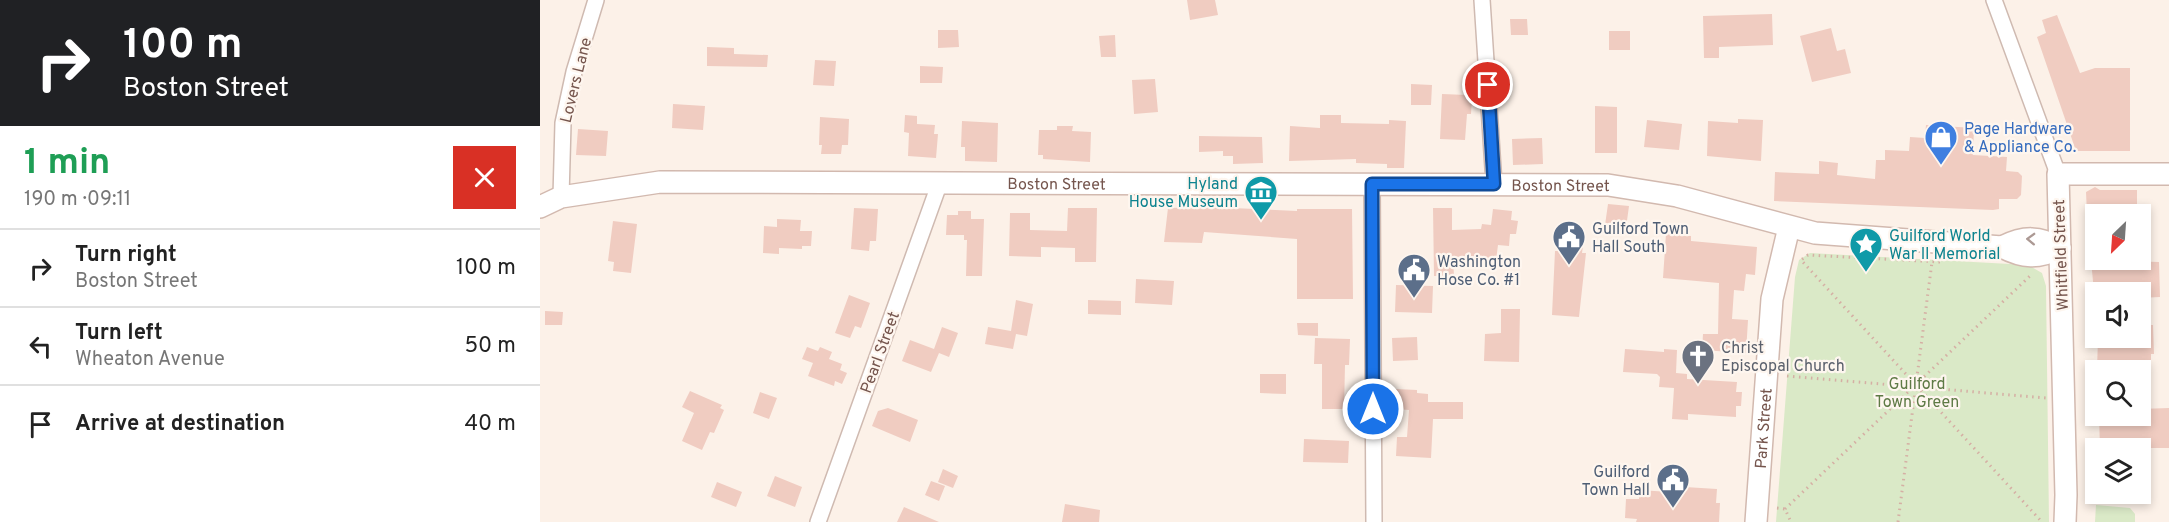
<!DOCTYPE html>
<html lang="en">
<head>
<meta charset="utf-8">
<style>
	:root { --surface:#fff; --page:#f6f6f6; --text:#222; --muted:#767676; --line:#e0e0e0 }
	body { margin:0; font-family:Overpass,sans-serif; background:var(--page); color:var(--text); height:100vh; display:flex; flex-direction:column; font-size:22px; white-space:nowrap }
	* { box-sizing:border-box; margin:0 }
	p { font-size:20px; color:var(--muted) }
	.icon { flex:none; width:33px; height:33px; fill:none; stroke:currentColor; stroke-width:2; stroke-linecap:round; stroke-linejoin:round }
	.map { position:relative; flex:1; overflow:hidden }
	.drawer { display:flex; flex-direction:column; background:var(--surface); width:540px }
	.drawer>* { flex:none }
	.top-card { background:#202124; color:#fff; overflow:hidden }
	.needle { width:39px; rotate:205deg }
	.tools { position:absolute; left:1545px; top:204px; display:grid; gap:12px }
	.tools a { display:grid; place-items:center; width:66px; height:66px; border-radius:0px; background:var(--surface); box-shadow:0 3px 9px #0003; font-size:30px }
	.pin { position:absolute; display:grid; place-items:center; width:51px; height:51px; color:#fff; margin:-26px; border:3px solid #fff; border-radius:50%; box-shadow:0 2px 6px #0007 }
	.me { position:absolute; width:66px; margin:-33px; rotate:0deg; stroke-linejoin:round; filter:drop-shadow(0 0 4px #0008) }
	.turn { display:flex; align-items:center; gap:21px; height:126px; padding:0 24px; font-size:27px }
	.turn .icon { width:78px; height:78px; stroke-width:2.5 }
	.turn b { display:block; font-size:42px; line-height:51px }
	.round { display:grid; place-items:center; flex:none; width:63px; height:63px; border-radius:0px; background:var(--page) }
	.summary { display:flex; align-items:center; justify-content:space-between; height:102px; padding:0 24px }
	h1 { font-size:36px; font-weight:700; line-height:45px; color:#1e9e55 }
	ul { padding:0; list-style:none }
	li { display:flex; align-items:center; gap:18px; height:78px; padding:0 24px; border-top:2px solid var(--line) }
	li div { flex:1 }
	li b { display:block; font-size:22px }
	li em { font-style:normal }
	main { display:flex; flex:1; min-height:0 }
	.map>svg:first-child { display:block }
</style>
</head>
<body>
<main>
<section class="drawer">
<div class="top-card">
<div class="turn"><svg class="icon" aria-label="right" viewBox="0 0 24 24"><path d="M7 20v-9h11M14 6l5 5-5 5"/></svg><div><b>100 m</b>Boston Street</div></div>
</div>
<div class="summary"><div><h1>1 min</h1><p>190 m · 09:11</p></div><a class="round" style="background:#d93025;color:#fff"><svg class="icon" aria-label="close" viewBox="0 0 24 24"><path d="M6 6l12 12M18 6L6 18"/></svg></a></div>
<ul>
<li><svg class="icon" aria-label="right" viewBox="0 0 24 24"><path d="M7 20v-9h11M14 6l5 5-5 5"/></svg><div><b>Turn right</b><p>Boston Street</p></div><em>100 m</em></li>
<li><svg class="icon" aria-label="left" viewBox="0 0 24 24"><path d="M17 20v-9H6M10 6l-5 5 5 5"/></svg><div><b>Turn left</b><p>Wheaton Avenue</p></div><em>50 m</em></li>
<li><svg class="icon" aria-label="arrive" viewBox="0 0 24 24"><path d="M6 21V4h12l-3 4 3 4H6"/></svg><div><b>Arrive at destination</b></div><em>40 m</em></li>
</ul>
</section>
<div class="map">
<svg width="1629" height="522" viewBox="0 0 1629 522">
	<rect width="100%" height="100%" fill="#fcf1e8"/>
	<path fill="#dae9c7" d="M1270 253 1488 265 1502 273 1506 286 1509 522H1236L1255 277 1259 260Z
		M1556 505 1590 508 1595 514V522H1555Z"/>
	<path fill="#f0ccc1" d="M647 0H675L678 15 650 20Z
		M1232 14 1233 45 1179 47V58H1164L1163 16Z
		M1517 15 1540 73 1555 68H1590V151H1536L1497 37 1506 33 1502 20Z
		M970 19H987L988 35H971Z
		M1291 28 1297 51 1305 49 1311 73 1272 82 1260 36Z
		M398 30H418L419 47 398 48Z
		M1069 31H1090V50H1069Z
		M575 35 576 57H561L559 36Z
		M167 47 194 48V54L228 55 227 67 167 66Z
		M275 60 296 61 294 86 273 85Z
		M380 66 403 67 402 83H380Z
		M615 79 618 112 594 114 592 80Z
		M871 84 892 85 891 105H871Z
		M902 94 927 95V99H932L931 114H927L925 140 900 139Z
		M133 104 165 106 163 130 132 128Z
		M1055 106 1077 107V153H1055Z
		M365 115 377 116V124L395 125 394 134H398L396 158 368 156 369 133 364 132Z
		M780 115H801V123L849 124V120L866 121 864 168H847V164L816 163V159L749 161 750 126 780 128Z
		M280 117 309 119 308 145H302L301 154H281L282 145H279Z
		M1198 119 1223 120 1221 161 1167 156 1168 121 1198 123Z
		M1107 120 1142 124 1139 150 1104 147Z
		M422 121 458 123 457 162 425 161V147H421Z
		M1386 125 1434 128 1433 155 1467 157 1466 171 1478 172 1482 176 1481 195 1477 199H1459V209L1453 210 1234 201 1235 172 1279 174V161L1298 163 1297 175 1335 179 1336 160H1345V150L1369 151 1370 137 1385 138Z
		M517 126H533L532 131 551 132 550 162 503 159V155H498L499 130H517Z
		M38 129 68 131 66 156 36 155Z
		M659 136 722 137 723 163 693 164V156H683V151L659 152Z
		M1002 138 1003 164 973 165 972 139Z
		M1555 187 1560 190H1597V214H1547L1546 192Z
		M1068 204 1089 206 1086 228 1065 225Z
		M670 207 757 211V209H812L813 299H757V239L664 232 662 243 624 242 628 208Z
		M314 208 338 209 336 241H330L329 251 311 249Z
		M528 208H557L556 262H535V248L501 247V257L469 256 470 213H490V230L527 231Z
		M893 208H912V230L941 229 942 224 951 225 953 209 972 211 971 220 978 221 976 234H970L969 246 958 245 956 260 939 256 913 257 914 276H894Z
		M418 211H431V219H444L442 276H426L427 240H424V235H406L407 215H418Z
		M237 219 261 220 260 231H272L271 246H262V249L239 248V254L223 253 224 226 237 227Z
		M73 221 97 224 91 273 73 271 74 262 68 261Z
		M1126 234 1151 236V241L1217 247 1215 275 1206 274 1204 291 1194 290 1192 319 1208 320 1206 353 1162 350 1163 334H1178L1179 283 1123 278Z
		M1019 236 1044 238 1042 253H1046L1039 317 1012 315 1015 251H1018Z
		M1551 260 1619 262 1620 297 1600 298V292H1554Z
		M596 279 634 281 632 305 595 303Z
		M856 285 893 286 892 313 855 312Z
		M309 295 330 303 321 328 315 326 310 338 295 333Z
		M476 300 493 304 487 336 476 334 473 349 445 344 448 327 471 331Z
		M548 300 581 301V315L548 314Z
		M961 309H980L979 362 944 361 945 334 961 333Z
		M5 311 23 312 22 325H5Z
		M757 323H778V336L758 335Z
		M1600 325H1613L1614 354H1611V370H1557L1558 338H1600Z
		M402 327 418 333 409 357 399 353 391 372 362 361 370 340 394 349Z
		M877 337 878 360 853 361 852 338Z
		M775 338 810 339 809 365H805L804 409H782V364H774Z
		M267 347 278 351 280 347 292 352 289 359 302 364 300 370 307 373 302 384 295 381 294 386 268 376 273 363 262 359Z
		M1085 349 1124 352V349L1137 350 1136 373 1147 374V379L1197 382 1196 392H1202L1201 406H1196V417L1148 414V420L1132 419 1134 388 1119 387 1120 377 1117 374 1083 372Z
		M720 374H746V394L720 393Z
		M856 389 877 390V393L888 394V402H923V419H893L891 458 856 456 857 437H867L869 410 856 409Z
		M150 391 182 405 180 408 184 410 174 433 170 432 162 450 142 441 154 413 142 407Z
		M220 392 237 398 229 419 213 413Z
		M348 408 378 420 370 442 332 426 338 411Z
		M1629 408V448H1560L1559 416H1600V409Z
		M764 439 809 441 808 463 763 462Z
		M403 469 418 476 413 488 398 482Z
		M235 476 262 487 255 507 227 496Z
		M391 481 405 486 399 501 385 495Z
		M177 482 202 492 196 507 171 497Z
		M1145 487 1177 489 1176 503H1180L1179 522H1096L1097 519 1085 518 1086 499H1099V490L1145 493Z
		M525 504 560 510 559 522H522Z
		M364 507 399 522H357Z"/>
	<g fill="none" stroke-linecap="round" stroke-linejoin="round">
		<g stroke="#cfbab1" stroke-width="18">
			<path id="street" d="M942 0 954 184
				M1454 0 1518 174
				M832 184 834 522
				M21 197 23 123 34 72 56 0
				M278 522 400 182"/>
		</g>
		<g stroke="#d2b9af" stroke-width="24">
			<g id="secondary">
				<path id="s1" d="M0 207 21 197 120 182 1068 185 1137 196 1275 233 1462 247C1483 258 1498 259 1520 248"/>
				<path d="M1462 247C1484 236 1499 236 1520 248"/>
				<path id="s2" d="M1216 522 1232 299 1249 227"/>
				<path d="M1525 522 1526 495 1518 174H1629"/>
			</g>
		</g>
		<path stroke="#d5afa4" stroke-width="3" stroke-dasharray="1.5 4.5" stroke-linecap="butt" d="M1400 262 1268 255 1261 260 1502 522
			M1247 376 1506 398
			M1237 508 1245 509 1251 522
			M1245 509 1491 275
			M1358 522 1392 262"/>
		<use href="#street" stroke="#fff" stroke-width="15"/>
		<use href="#secondary" stroke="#fff" stroke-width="21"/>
	</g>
	<defs><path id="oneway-chevron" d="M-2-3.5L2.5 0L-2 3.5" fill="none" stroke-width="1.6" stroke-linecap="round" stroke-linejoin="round" transform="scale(1.5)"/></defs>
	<use stroke="#ac9994" href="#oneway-chevron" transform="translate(1491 239) rotate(-178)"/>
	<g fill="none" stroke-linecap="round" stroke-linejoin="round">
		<g stroke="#114b97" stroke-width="15">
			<path id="route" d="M833 409 832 184H954L948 85"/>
		</g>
		<use href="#route" stroke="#1a73e8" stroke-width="10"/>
	</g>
	<defs>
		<g id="shop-pin" transform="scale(1.725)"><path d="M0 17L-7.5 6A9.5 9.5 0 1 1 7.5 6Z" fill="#3f7fe0" stroke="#fef6ef"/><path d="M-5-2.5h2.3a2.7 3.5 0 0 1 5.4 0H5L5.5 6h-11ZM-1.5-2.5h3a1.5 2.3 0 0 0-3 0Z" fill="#fff"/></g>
		<g id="museum-pin" transform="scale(1.725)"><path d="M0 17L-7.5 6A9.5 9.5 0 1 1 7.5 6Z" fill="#0f9aa8" stroke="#fef6ef"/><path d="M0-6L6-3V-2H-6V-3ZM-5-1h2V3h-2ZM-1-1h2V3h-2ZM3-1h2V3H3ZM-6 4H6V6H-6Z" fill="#fff"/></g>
		<g id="civic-pin" transform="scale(1.725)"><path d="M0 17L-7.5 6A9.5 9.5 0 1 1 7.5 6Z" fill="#5c6f8a" stroke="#fef6ef"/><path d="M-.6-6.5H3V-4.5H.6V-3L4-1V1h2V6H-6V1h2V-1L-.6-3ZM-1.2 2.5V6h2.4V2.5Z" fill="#fff"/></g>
		<g id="sight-pin" transform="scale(1.725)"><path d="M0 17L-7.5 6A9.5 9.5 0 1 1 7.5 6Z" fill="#0f9aa8" stroke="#fef6ef"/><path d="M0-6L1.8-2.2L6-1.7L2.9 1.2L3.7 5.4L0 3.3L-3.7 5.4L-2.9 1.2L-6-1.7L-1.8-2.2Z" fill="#fff"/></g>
		<g id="church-pin" transform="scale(1.725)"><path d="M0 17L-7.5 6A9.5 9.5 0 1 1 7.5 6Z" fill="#6b7280" stroke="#fef6ef"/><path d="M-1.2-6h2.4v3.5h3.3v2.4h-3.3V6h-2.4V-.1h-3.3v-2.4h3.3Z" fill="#fff"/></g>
	</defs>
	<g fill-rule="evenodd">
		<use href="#shop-pin" x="1401" y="137"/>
		<use href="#museum-pin" x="721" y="192"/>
		<use href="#civic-pin" x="1029" y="237"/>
		<use href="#sight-pin" x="1326" y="244"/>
		<use href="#civic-pin" x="874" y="270"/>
		<use href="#church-pin" x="1158" y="356"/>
		<use href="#civic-pin" x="1133" y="480"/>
	</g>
	<g text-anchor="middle" stroke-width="4.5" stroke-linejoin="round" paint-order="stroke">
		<g font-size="16" fill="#75554d" stroke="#fef6ef">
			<text transform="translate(35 80) rotate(-76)" y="6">Lovers Lane</text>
			<text dy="6" stroke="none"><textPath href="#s1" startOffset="520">Boston Street</textPath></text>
			<text dy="6" stroke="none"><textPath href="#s1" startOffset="1024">Boston Street</textPath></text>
			<text transform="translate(1520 255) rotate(-92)" y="6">Whitfield Street</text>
			<text transform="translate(339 352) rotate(-70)" y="6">Pearl Street</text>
			<text dy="6" stroke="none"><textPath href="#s2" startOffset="94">Park Street</textPath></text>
		</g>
		<g font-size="16" fill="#366cbe" stroke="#fef6ef" text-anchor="start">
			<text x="1424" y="134">Page Hardware<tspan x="1424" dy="18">&amp; Appliance Co.</tspan></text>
		</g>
		<g font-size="16" fill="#0d838f" stroke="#fef6ef" text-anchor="end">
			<text x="698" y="189">Hyland<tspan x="698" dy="18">House Museum</tspan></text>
			<text x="1349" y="241" text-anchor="start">Guilford World<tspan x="1349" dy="18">War II Memorial</tspan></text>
		</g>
		<g font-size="16" fill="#4e5e75" stroke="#fef6ef" text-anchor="start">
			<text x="1052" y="234">Guilford Town<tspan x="1052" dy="18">Hall South</tspan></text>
			<text x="897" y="267">Washington<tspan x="897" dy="18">Hose Co. #1</tspan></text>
			<text x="1110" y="477" text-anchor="end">Guilford<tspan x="1110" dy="18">Town Hall</tspan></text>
		</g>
		<g font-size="16" fill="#5b616d" stroke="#fef6ef" text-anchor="start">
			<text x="1181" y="353">Christ<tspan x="1181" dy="18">Episcopal Church</tspan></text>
		</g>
		<g font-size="16" fill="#5e7a45" stroke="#fef6ef">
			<text x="1377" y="389">Guilford<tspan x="1377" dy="18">Town Green</tspan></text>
		</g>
	</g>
</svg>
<div class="tools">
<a><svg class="needle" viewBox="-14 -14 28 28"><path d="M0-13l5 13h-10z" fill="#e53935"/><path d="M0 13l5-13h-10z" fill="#767676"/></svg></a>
<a><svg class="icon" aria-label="sound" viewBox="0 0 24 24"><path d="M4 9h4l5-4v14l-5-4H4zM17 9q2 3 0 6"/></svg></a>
<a><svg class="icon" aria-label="search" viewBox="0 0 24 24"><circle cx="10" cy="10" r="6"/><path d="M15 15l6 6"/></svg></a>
<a><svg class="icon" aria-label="layers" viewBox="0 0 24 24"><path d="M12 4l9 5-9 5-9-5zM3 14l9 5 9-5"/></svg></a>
</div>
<div class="pin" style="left:948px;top:85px;background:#d93025"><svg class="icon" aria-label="arrive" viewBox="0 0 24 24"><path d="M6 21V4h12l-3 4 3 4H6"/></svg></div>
<svg class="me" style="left:833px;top:409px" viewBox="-20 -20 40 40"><circle r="17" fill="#1a73e8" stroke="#fff" stroke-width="3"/><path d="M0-11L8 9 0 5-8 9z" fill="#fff"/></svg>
</div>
</main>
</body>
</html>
